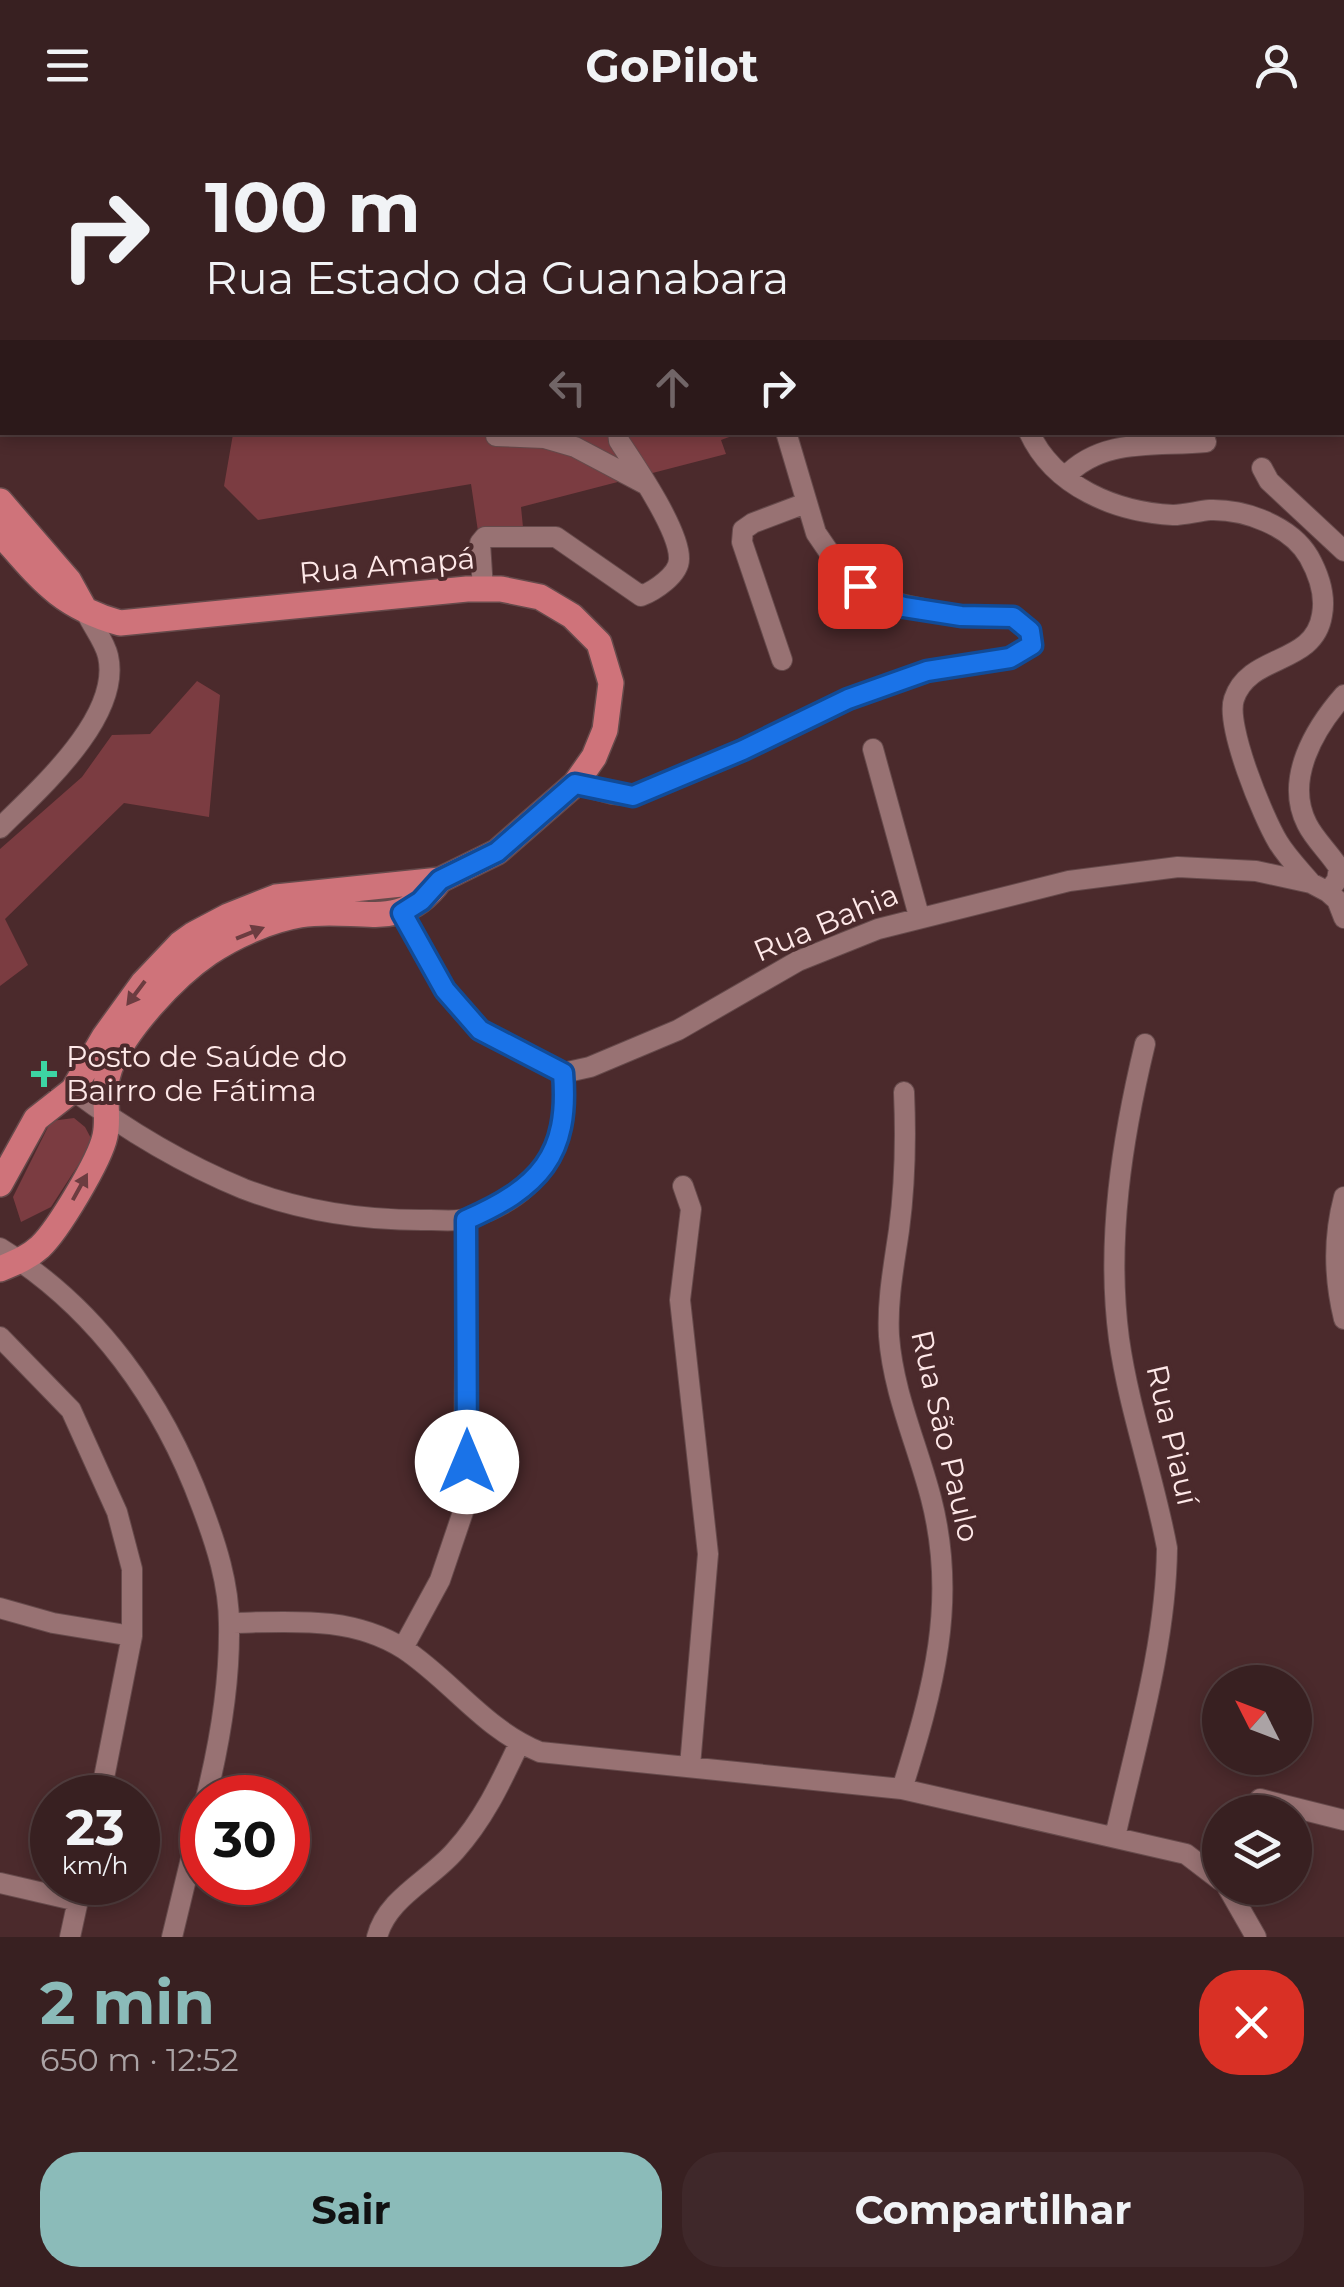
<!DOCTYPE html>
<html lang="pt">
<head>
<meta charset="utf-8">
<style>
	:root { --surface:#382021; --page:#3f282a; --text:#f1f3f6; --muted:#aba3a5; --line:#523e3f; --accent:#8bbbb9 }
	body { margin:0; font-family:Montserrat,sans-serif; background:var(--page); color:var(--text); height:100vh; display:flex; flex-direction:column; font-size:38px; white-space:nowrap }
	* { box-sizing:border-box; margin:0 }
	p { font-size:32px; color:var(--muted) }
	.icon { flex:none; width:55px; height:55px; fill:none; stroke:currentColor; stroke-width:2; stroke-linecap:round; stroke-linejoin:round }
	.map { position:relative; height:1807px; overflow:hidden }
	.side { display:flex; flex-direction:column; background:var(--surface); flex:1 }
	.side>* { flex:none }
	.guide { position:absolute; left:0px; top:0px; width:1345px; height:305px; box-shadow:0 5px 15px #0003,0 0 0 2px var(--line); background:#382021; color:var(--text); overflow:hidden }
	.needle { width:65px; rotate:312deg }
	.fabs { position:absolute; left:1202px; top:1535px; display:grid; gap:20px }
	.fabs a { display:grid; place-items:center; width:110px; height:110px; border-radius:50%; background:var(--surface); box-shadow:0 5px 15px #0003,0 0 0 2px var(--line); font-size:50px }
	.speed { position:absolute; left:30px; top:1645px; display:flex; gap:20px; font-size:50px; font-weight:700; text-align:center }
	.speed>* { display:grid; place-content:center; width:130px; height:130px; border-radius:50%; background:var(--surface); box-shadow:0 5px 15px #0003,0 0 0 2px var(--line); line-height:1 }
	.speed small { font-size:25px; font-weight:400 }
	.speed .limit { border:15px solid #d22; background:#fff; color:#111 }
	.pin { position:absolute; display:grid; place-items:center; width:85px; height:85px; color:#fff; margin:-42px; border-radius:20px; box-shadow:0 5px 15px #0006 }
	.me { position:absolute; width:110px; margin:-55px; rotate:0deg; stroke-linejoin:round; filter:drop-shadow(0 0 8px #0008) }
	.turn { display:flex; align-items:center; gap:35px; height:210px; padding:0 40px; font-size:45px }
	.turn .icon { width:130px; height:130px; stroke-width:2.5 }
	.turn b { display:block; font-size:70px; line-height:85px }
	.lanes { display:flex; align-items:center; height:95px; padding:0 40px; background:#0003; justify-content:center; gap:50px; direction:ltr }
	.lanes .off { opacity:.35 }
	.round { display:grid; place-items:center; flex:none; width:105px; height:105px; border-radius:40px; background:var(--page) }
	.summary { display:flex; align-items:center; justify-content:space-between; height:170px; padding:0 40px }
	h1 { font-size:60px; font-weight:700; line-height:75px; color:var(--accent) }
	.button { display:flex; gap:20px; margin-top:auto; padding:20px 40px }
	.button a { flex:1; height:115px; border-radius:40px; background:var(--accent); color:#111; font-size:40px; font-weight:700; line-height:115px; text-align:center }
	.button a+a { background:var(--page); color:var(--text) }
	header { display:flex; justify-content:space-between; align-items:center; height:130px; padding:0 40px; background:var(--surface); font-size:45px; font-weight:700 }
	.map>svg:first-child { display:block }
</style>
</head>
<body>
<header><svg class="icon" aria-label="menu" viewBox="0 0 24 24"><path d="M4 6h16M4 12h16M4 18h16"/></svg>GoPilot<svg class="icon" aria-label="person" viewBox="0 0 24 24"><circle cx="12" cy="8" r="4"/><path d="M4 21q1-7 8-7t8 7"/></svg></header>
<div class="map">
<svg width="1344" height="1807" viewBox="0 0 1344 1807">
	<rect width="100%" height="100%" fill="#4b2a2c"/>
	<path fill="#7b3c41" d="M246 303H740L721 310 726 324 521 377 524 407 479 408 471 354 258 390 224 356 233 304Z
		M197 551 220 565 209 687 124 673 5 789 28 835 0 856V719L82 647 112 605 150 604Z
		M74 988 85 997 93 1012 51 1077 21 1092 13 1067 51 991Z"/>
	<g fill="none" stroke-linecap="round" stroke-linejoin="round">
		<g stroke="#664a4b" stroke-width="22">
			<path id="minor" d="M190 0 191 2
				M944 0 947 2
				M1194 0 1195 2
				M384 2 386 0
				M530 2 532 0
				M0 5 4 0
				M0 30 2 32
				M1342 188 1344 187
				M1029 302C1054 357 1116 382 1173 385 1185 385 1198 381 1210 380 1245 379 1291 396 1309 427 1319 445 1326 464 1322 485 1314 536 1249 523 1234 569 1225 595 1263 687 1278 712 1287 727 1300 740 1311 753
				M496 306 544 308 575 317 645 354
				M1262 338 1269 351 1344 421
				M1065 347C1102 307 1156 317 1206 312
				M483 459 480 413 485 407H556L641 466C654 461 679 445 679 429 680 401 635 335 619 311L618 302
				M782 530 742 412 743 400 753 393 806 373
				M873 619 919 786
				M575 654 613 664 633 666 743 620 848 569 927 541 1009 528 1032 515 1030 501 1013 487H961L877 469 844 444 816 403 786 302
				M0 698C38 660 122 587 108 526 105 512 93 497 87 484
				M1328 762 1337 750 1339 738C1329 722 1315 710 1307 694 1284 649 1315 598 1344 565
				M402 783 445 860 480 901 563 943 590 937 678 900 798 831 878 799 1069 751 1178 737 1256 741 1311 753 1328 762 1337 770 1344 788
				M73 960C126 1000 183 1034 244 1059 304 1082 367 1091 431 1090 443 1090 458 1092 469 1088 541 1066 569 1015 563 943
				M683 1056 691 1079 680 1170 708 1424 690 1636
				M1344 1067C1333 1108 1334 1148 1344 1189
				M0 1118C97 1178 163 1271 202 1377 216 1414 229 1454 229 1494 230 1552 220 1612 206 1668
				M0 1207 71 1280 117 1382 132 1439V1506L100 1668
				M0 1478 53 1493 132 1506
				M229 1493C289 1492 351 1485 404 1519 452 1551 485 1600 540 1622L902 1659 1186 1724 1220 1750
				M403 1518 440 1450 464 1379 466 1090
				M902 1659C933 1560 958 1472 931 1368 917 1314 893 1262 889 1206 887 1170 894 1135 899 1100 905 1055 906 1008 904 962
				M1260 1669 1344 1690
				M1115 1707C1136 1613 1166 1515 1167 1418 1154 1348 1129 1280 1119 1209 1106 1111 1122 1009 1145 914
				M0 1753 78 1771
				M1228 1758 1256 1807
				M70 1807 82 1752
				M172 1807 202 1683
				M377 1807C387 1768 430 1750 455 1721 484 1689 501 1652 519 1614"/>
		</g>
		<g stroke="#664a4b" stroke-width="28">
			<path id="major" d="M0 371 69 451 85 480
				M0 403C40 448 59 476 120 493L467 459H501L540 467 572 486 599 513 611 553 605 600 594 627 575 654 497 722 440 750 276 767 228 786 194 804 180 814 143 853 104 907 73 960 36 989 0 1054
				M0 1139C14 1133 28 1128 40 1117 58 1100 100 1030 105 1006 110 983 101 961 110 938 125 899 175 846 209 823 234 806 270 790 300 785 357 775 400 805 440 750"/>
		</g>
		<use href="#minor" stroke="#987273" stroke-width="20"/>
		<use href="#major" stroke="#cf737a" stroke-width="25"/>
	</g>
	<defs><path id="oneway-solid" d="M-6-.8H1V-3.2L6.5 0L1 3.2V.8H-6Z" transform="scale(2.5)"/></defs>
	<g fill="#6c3c40">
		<use href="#oneway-solid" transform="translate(250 803) rotate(-22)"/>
		<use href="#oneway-solid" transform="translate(136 863) rotate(127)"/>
		<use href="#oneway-solid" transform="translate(80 1057) rotate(-61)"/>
	</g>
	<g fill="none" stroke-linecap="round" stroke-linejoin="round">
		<g stroke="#114b97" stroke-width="25">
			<path id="route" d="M467 1332 466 1090C539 1058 570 1026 563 943L480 900 445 860 402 783 421 771 440 750 497 722 575 654 633 666 743 620 848 569 927 541 1010 528 1032 515 1030 501 1013 487 961 486 904 477 877 469 860 456"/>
		</g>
		<use href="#route" stroke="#1a73e8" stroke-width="18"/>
	</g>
	<path fill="#3dd4a3" stroke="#4b2a2c" stroke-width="4" d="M39 929h10v10h10v10h-10v10h-10v-10h-10v-10h10z"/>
	<g text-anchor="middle" stroke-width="8" stroke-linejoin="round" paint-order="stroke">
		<g font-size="30" fill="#fee8e8" stroke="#4b2a2c">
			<text transform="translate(387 436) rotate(-5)" y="10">Rua Amapá</text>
			<text transform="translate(826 793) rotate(-23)" y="10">Rua Bahia</text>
			<text transform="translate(1172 1305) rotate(77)" y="10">Rua Piauí</text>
			<text transform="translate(945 1306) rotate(77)" y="10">Rua São Paulo</text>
		</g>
		<g font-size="30" fill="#fee8e8" stroke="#4b2a2c" text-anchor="start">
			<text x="66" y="937">Posto de Saúde do<tspan x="66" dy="34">Bairro de Fátima</tspan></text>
		</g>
	</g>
</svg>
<div class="fabs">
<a><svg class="needle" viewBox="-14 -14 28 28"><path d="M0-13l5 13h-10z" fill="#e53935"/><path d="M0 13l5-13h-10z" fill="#aba3a5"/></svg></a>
<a><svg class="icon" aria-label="layers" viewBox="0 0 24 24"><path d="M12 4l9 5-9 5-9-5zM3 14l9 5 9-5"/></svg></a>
</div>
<div class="speed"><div>23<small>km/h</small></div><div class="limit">30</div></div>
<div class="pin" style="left:860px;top:456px;background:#d93025"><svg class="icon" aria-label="arrive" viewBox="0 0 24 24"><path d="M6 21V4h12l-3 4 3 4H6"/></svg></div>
<svg class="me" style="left:467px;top:1332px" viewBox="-20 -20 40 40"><circle r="19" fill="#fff"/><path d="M0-13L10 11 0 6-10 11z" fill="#1a73e8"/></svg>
<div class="guide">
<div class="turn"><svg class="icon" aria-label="right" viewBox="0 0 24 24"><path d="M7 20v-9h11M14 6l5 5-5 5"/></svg><div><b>100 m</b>Rua Estado da Guanabara</div></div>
<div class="lanes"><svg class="icon off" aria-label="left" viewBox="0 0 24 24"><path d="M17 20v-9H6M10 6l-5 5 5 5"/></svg><svg class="icon off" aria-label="ahead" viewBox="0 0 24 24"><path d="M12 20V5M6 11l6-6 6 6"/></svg><svg class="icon" aria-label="right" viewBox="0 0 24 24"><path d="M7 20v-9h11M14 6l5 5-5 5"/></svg></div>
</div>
</div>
<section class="side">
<div class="summary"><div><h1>2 min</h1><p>650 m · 12:52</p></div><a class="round" style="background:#d93025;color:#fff"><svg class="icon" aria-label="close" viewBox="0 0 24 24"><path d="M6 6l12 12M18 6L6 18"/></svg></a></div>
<div class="button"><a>Sair</a><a>Compartilhar</a></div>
</section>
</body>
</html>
